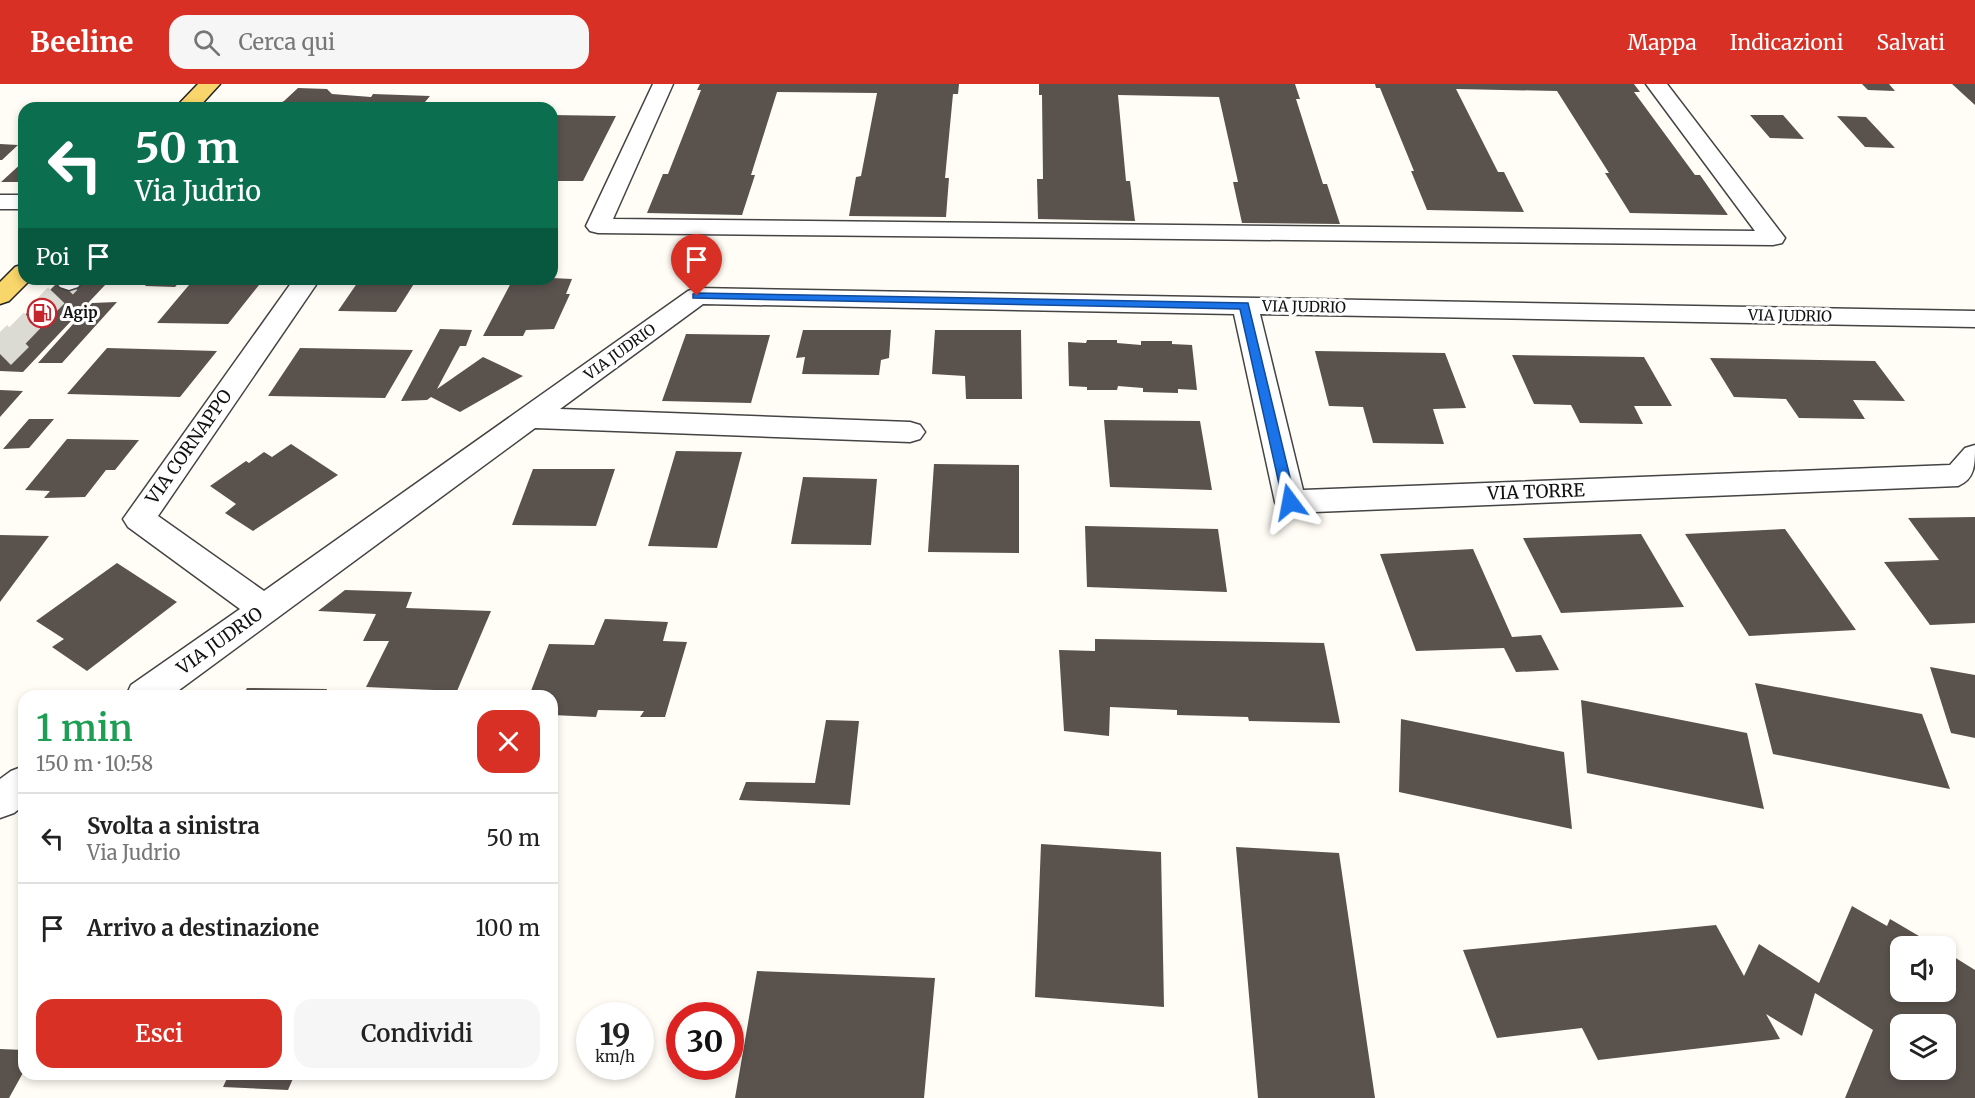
<!DOCTYPE html>
<html lang="it">
<head>
<meta charset="utf-8">
<style>
	:root { --surface:#fff; --page:#f6f6f6; --text:#222; --muted:#767676; --line:#e0e0e0; --accent:#d93025 }
	body { margin:0; font-family:Merriweather,serif; background:var(--page); color:var(--text); height:100vh; display:flex; flex-direction:column; font-size:22px; white-space:nowrap }
	* { box-sizing:border-box; margin:0 }
	p { font-size:20px; color:var(--muted) }
	.icon { flex:none; width:33px; height:33px; fill:none; stroke:currentColor; stroke-width:2; stroke-linecap:round; stroke-linejoin:round }
	.map { position:relative; flex:1; overflow:hidden }
	.panel { position:absolute; left:18px; top:606px; width:540px; height:390px; display:flex; flex-direction:column; background:var(--surface); border-radius:18px; box-shadow:0 3px 9px #0003 }
	.panel>* { flex:none }
	.guide { position:absolute; left:18px; top:18px; width:540px; height:183px; border-radius:18px; box-shadow:0 3px 9px #0003; background:#0b6e4f; color:#fff; overflow:hidden }
	.fabs { position:absolute; left:1890px; top:852px; display:grid; gap:12px }
	.fabs a { display:grid; place-items:center; width:66px; height:66px; border-radius:12px; background:var(--surface); box-shadow:0 3px 9px #0003; font-size:30px }
	.speed { position:absolute; left:576px; top:918px; display:flex; gap:12px; font-size:30px; font-weight:700; text-align:center }
	.speed>* { display:grid; place-content:center; width:78px; height:78px; border-radius:50%; background:var(--surface); box-shadow:0 3px 9px #0003; line-height:1 }
	.speed small { font-size:15px; font-weight:400 }
	.speed .limit { border:9px solid #d22; background:#fff; color:#111 }
	.pin { position:absolute; display:grid; place-items:center; width:51px; height:51px; color:#fff; margin:-62px -26px; border-radius:50% 50% 50% 0; rotate:-45deg; box-shadow:0 0 6px #0007 }
	.pin .icon { rotate:45deg }
	.me { position:absolute; width:66px; margin:-33px; rotate:347deg; stroke-linejoin:round; filter:drop-shadow(0 0 4px #0008) }
	.turn { display:flex; align-items:center; gap:21px; height:126px; padding:0 18px; font-size:27px }
	.turn .icon { width:78px; height:78px; stroke-width:2.5 }
	.turn b { display:block; font-size:42px; line-height:51px }
	.then { display:flex; align-items:center; height:57px; padding:0 18px; background:#0003; gap:12px; font-size:22px }
	.round { display:grid; place-items:center; flex:none; width:63px; height:63px; border-radius:18px; background:var(--page) }
	.headline { display:flex; align-items:center; justify-content:space-between; height:102px; padding:0 18px }
	h1 { font-size:36px; font-weight:600; line-height:45px; color:#1e9e55 }
	.cta { display:flex; gap:12px; margin-top:auto; padding:12px 18px }
	.cta a { flex:1; height:69px; border-radius:18px; background:var(--accent); color:#fff; font-size:24px; font-weight:600; line-height:69px; text-align:center }
	.cta a+a { background:var(--page); color:var(--text) }
	ul { padding:0; list-style:none }
	li { display:flex; align-items:center; gap:18px; height:90px; padding:0 18px; border-top:2px solid var(--line) }
	li div { flex:1 }
	li b { display:block; font-size:22px }
	li em { font-style:normal }
	header { display:flex; align-items:center; gap:36px; box-sizing:border-box; height:84px; padding:0 30px; background:var(--accent); color:#fff }
	header strong { font-size:28px }
	nav { display:flex; gap:33px; margin-inline-start:auto; font-size:21px }
	.search { width:420px; height:54px; background:var(--page); display:flex; align-items:center; gap:15px; box-sizing:border-box; padding:0 21px; border-radius:18px; color:var(--muted); font-size:22px }
	.map>svg:first-child { display:block }
</style>
</head>
<body>
<header>
<strong>Beeline</strong>
<div class="search"><svg class="icon" aria-label="search" viewBox="0 0 24 24"><circle cx="10" cy="10" r="6"/><path d="M15 15l6 6"/></svg>Cerca qui</div>
<nav><a>Mappa</a><a>Indicazioni</a><a>Salvati</a></nav>
</header>
<div class="map">
<svg width="1975" height="1014" viewBox="0 0 1975 1014">
	<rect width="100%" height="100%" fill="#fffdf5"/>
	<path fill="#5a524d" fill-rule="evenodd" d="M700 0H959L958 10H953L945 94H949L946 133 849 132 856 93 861 92 877 9 777 8 751 91H755L742 131 647 129 663 90H668L701 6H697Z
		M1039 0H1295L1300 15H1296L1323 100H1327L1340 140 1242 139 1233 98H1238L1219 13 1118 11 1126 97H1130L1135 137 1038 135 1037 95H1043L1042 11H1039Z
		M1375 0H1634L1640 8H1634L1695 91H1700L1728 131 1630 129 1605 89H1609L1557 7 1456 5 1498 88H1504L1524 128 1427 126 1411 87H1414L1380 4H1376Z
		M1862 0H1889L1895 7 1868 6Z
		M1952 0H1975V21Z
		M298 4 327 5 332 10 371 13 373 10 430 12 420 24H269L284 17Z
		M73 19H150L145 24H41L44 21Z
		M552 31 616 32 583 97H552Z
		M1750 31H1783L1804 55 1770 54Z
		M1837 32 1866 33 1895 64 1865 63Z
		M0 60 18 61 2 76H0Z
		M24 77V98H1Z
		M552 194 572 195 566 210H570L554 245 526 246 523 252H483L513 195Z
		M151 195H182L175 203 145 202Z
		M360 195H417L396 228 338 227Z
		M58 198 106 200 23 288 0 287V256Z
		M189 201H259L228 240 157 239Z
		M117 218 62 279H38L92 219Z
		M440 245 472 246 466 262H460L437 305 483 273 523 292 460 328 431 313 427 316 401 317Z
		M803 246H891L889 274 881 276 879 291 802 290 805 273 796 274Z
		M935 246H1021L1022 315H966L965 292 932 290Z
		M686 250 770 251 751 319 662 317Z
		M1087 256H1117V259L1141 261V257H1172V260L1192 261 1197 306 1178 305V309L1143 308V304L1118 302 1117 306H1087V303L1069 302 1068 258 1086 259Z
		M107 264 217 267 180 313 67 310Z
		M300 264 413 266 385 314 268 312Z
		M1315 267 1445 269 1466 324 1433 325 1444 360 1373 359 1363 323 1329 322Z
		M1512 271 1644 273 1672 322H1634L1643 340 1580 339 1571 321 1534 320Z
		M1710 274 1875 277 1905 317 1853 316 1865 335 1799 334 1786 315 1734 313Z
		M0 306 23 307 0 333Z
		M29 335H54L29 364 3 365Z
		M1104 336 1200 337 1212 406 1110 403Z
		M67 355 139 356 115 386H106L85 413 44 414 50 407 25 406Z
		M291 360 338 391 253 447 225 429 236 420 210 402 246 377 249 379 264 368 272 373Z
		M676 367 742 368 717 464 648 462Z
		M934 380 1019 381V469L928 468Z
		M533 385H615L596 442 512 441Z
		M803 393 877 395 871 461 791 460Z
		M1975 433V539L1930 541 1884 478 1939 476 1908 434Z
		M1085 442 1218 445 1227 508 1087 503Z
		M1785 445 1856 546 1749 552 1685 450Z
		M1641 450 1684 523 1561 529 1523 454Z
		M0 451 49 452 0 518Z
		M1473 465 1512 553 1541 551 1559 586 1516 588 1504 564 1416 567 1380 470Z
		M117 479 177 518 87 587 52 563 64 555 36 537Z
		M345 506 412 508 406 524 491 527 457 607 366 603 389 557H363L376 530 318 527Z
		M605 535 668 538 663 557 687 558 665 633H640L644 627 598 626 596 633 552 631V612H529L549 560 594 561Z
		M1095 555 1324 559 1340 639 1249 637 1248 633 1177 631V626L1110 623 1109 652 1064 647 1059 566 1095 567Z
		M1930 583 1975 591V654L1951 649Z
		M1755 599 1922 630 1950 705 1773 670Z
		M247 604 327 605 324 612H242Z
		M1581 616 1747 649 1764 725 1587 689Z
		M1401 635 1564 668 1572 745 1399 708Z
		M826 636 859 637 850 721 739 716 746 698 815 699Z
		M1041 760 1161 768 1164 923 1035 913Z
		M1236 763 1339 769 1375 1014H1258Z
		M1852 822 1887 842 1890 835 1936 862H1900V908H1946V868L1975 886V1014H1845L1873 946 1815 909 1802 952 1766 930 1780 955 1598 976 1582 944 1497 954 1463 866 1716 841 1744 892 1759 860 1819 899ZM1900 940H1946V986H1900Z
		M757 887 935 894 924 1014H735Z
		M0 965 24 966V987L9 1014H0Z
		M229 990H295L288 1006 223 1003Z"/>
	<g fill="none" stroke-linecap="round" stroke-linejoin="round">
		<path stroke="#dbdad3" stroke-width="23" stroke-dasharray="23 12" stroke-linecap="butt" d="M16 253 69 198"/>
		<path stroke="#dbdad3" stroke-width="31" stroke-dasharray="31 15" stroke-linecap="butt" d="M0 270 18 252"/>
		<g stroke="#444" stroke-width="3">
			<path id="minor" d="M653 0H673L613 135 1755 147 1646 0H1667L1785 154 1782 159 1773 161 598 149 590 147 586 142Z
				M0 111H24V125H0Z
				M58 195H84L78 203 69 206 60 203 56 198Z
				M294 195H320L158 432 264 507 688 207 697 204 1975 227V243L1260 230 1303 406 1950 381 1965 364 1975 361C1975 381 1975 395 1958 402L1290 429 1279 426 1275 418 1234 230 703 220 560 325 910 338 920 341 925 348 920 355 910 358 535 344 171 612H126L131 601 240 525 128 443 123 435Z
				M24 682V721L14 729 0 734V695L11 687Z"/>
		</g>
		<g stroke="#222" stroke-width="3">
			<path id="major" d="M198 0H220L198 24H175Z
				M24 180V195H31L9 217 0 220V198L15 183Z"/>
		</g>
		<use href="#minor" fill="#fff" fill-rule="evenodd"/>
		<use href="#major" fill="#f9d66b" fill-rule="evenodd"/>
	</g>
	<path fill="#1a73e8" stroke="#114b97" stroke-width="1.5" d="M697 209 1248 219 1296 418 1290 423 1283 418 1240 225 693 214V210Z"/>
	<defs>
		<g id="fuel-ring" transform="scale(1.5)"><circle r="9.5" fill="#fff" stroke="#c4262e" stroke-width="1.5"/><path d="M-5.5-6h7V0h2V4h1.3V-2.5L3-4.5l.8-.8L6-3V5H2.5V1h-1V6h-7ZM-4.2-4.7v3.2H.2V-4.7Z" fill="#c4262e"/></g>
	</defs>
	<g fill-rule="evenodd">
		<use href="#fuel-ring" x="42" y="229"/>
	</g>
	<g text-anchor="middle" stroke-width="6" stroke-linejoin="round" paint-order="stroke">
		<g font-size="15" fill="#111" stroke="#fff">
			<text transform="translate(1304 223) rotate(1)" y="5">VIA JUDRIO</text>
			<text transform="translate(1790 232) rotate(1)" y="5">VIA JUDRIO</text>
			<text transform="translate(620 268) rotate(-36)" y="5">VIA JUDRIO</text>
		</g>
		<g font-size="15" font-weight="bold" fill="#111" stroke="#fff" text-anchor="start">
			<text x="63" y="234">Agip</text>
		</g>
		<g font-size="18" fill="#111" stroke="#fff">
			<text transform="translate(189 363) rotate(-55)" y="6">VIA CORNAPPO</text>
			<text transform="translate(1536 408) rotate(-2)" y="6">VIA TORRE</text>
			<text transform="translate(220 557) rotate(-36)" y="6">VIA JUDRIO</text>
		</g>
	</g>
</svg>
<div class="fabs">
<a><svg class="icon" aria-label="sound" viewBox="0 0 24 24"><path d="M4 9h4l5-4v14l-5-4H4zM17 9q2 3 0 6"/></svg></a>
<a><svg class="icon" aria-label="layers" viewBox="0 0 24 24"><path d="M12 4l9 5-9 5-9-5zM3 14l9 5 9-5"/></svg></a>
</div>
<div class="speed"><div>19<small>km/h</small></div><div class="limit">30</div></div>
<div class="pin" style="left:697px;top:212px;background:#d93025"><svg class="icon" aria-label="arrive" viewBox="0 0 24 24"><path d="M6 21V4h12l-3 4 3 4H6"/></svg></div>
<svg class="me" style="left:1290px;top:418px" viewBox="-20 -20 40 40"><path d="M0-17L14 15 0 8-14 15z" fill="#1a73e8" stroke="#fff" stroke-width="4"/></svg>
<div class="guide">
<div class="turn"><svg class="icon" aria-label="left" viewBox="0 0 24 24"><path d="M17 20v-9H6M10 6l-5 5 5 5"/></svg><div><b>50 m</b>Via Judrio</div></div>
<div class="then">Poi<svg class="icon" aria-label="arrive" viewBox="0 0 24 24"><path d="M6 21V4h12l-3 4 3 4H6"/></svg></div>
</div>
<section class="panel">
<div class="headline"><div><h1>1 min</h1><p>150 m · 10:58</p></div><a class="round" style="background:#d93025;color:#fff"><svg class="icon" aria-label="close" viewBox="0 0 24 24"><path d="M6 6l12 12M18 6L6 18"/></svg></a></div>
<ul>
<li><svg class="icon" aria-label="left" viewBox="0 0 24 24"><path d="M17 20v-9H6M10 6l-5 5 5 5"/></svg><div><b>Svolta a sinistra</b><p>Via Judrio</p></div><em>50 m</em></li>
<li><svg class="icon" aria-label="arrive" viewBox="0 0 24 24"><path d="M6 21V4h12l-3 4 3 4H6"/></svg><div><b>Arrivo a destinazione</b></div><em>100 m</em></li>
</ul>
<div class="cta"><a>Esci</a><a>Condividi</a></div>
</section>
</div>
</body>
</html>
